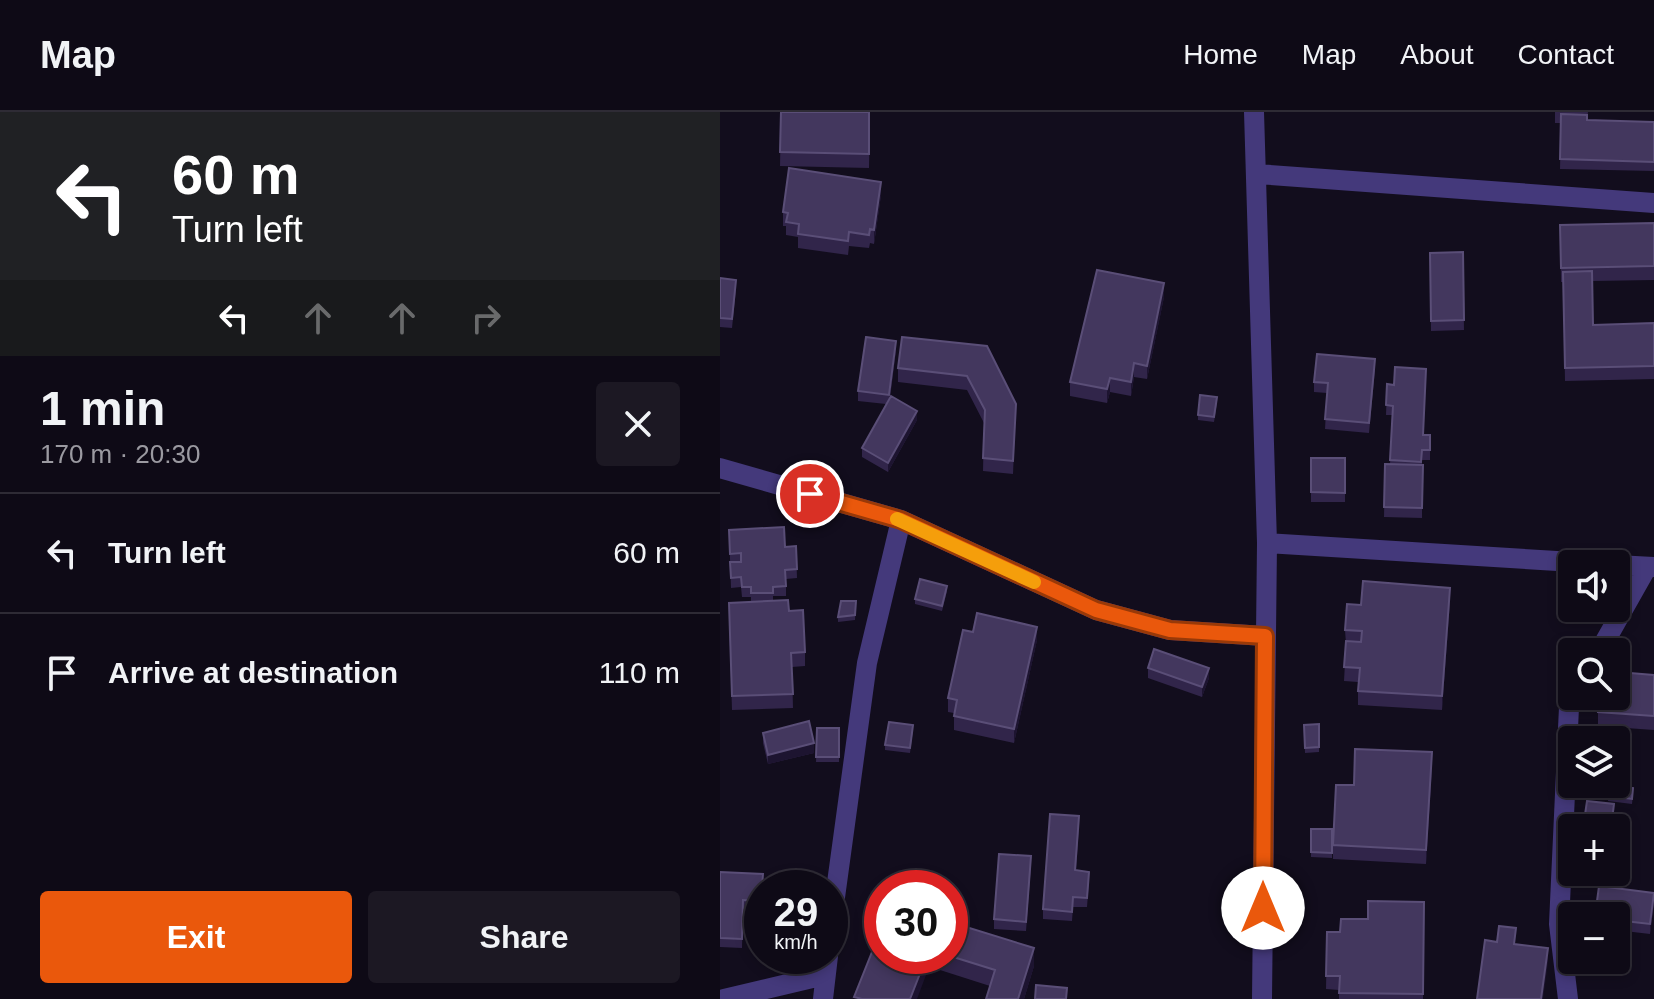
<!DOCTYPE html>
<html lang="en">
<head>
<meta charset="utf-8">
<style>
	:root { --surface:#0e0a16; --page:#1c1823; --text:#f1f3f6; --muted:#9b9aa1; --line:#2e2b35; --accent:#ea580c }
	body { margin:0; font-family:Helvetica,sans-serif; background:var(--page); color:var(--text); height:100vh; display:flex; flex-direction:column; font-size:30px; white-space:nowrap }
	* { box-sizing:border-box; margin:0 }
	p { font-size:26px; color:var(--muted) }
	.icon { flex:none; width:44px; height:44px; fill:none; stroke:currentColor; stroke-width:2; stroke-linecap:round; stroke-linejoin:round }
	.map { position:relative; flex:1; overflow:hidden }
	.sheet { display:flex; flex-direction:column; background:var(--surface); width:720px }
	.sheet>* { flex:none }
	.hud { background:#202124; color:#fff; overflow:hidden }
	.controls { position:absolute; left:838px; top:438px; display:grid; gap:16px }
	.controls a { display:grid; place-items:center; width:72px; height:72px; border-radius:8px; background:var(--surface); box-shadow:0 4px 12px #0003,0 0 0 2px var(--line); font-size:40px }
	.speed { position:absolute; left:24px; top:758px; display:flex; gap:16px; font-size:40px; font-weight:700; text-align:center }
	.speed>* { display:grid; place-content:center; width:104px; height:104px; border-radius:50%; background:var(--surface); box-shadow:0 4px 12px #0003,0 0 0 2px var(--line); line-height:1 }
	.speed small { font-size:20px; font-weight:400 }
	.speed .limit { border:12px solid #d22; background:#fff; color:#111 }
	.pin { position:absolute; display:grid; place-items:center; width:68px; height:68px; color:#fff; margin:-34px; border:4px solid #fff; border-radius:50%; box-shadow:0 2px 8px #0007 }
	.me { position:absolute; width:88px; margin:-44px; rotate:0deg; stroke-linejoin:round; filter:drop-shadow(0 0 6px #0008) }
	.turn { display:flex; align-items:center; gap:28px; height:168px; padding:0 40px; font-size:36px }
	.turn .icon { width:104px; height:104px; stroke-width:2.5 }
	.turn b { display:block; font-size:56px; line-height:68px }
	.lanes { display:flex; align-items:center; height:76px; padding:0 40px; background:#0003; justify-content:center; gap:40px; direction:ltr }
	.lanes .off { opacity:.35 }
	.round { display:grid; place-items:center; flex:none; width:84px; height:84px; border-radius:8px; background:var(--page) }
	.overview { display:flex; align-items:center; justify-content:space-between; height:136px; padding:0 40px }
	h1 { font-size:48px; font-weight:700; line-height:60px }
	.action { display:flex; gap:16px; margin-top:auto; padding:16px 40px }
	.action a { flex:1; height:92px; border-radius:8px; background:var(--accent); color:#fff; font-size:32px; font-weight:700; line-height:92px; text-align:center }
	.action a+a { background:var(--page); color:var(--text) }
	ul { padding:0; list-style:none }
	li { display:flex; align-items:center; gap:24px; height:120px; padding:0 40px; border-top:2px solid var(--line) }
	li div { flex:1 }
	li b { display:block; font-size:30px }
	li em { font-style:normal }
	header { display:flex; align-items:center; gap:48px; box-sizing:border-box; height:112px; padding:0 40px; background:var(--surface); border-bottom:2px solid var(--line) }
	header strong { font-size:38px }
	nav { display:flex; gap:44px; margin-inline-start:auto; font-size:28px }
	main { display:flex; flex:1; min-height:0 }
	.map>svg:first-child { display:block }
</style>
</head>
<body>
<header>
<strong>Map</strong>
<nav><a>Home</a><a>Map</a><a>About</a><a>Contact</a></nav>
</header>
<main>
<section class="sheet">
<div class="hud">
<div class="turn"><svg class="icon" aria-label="left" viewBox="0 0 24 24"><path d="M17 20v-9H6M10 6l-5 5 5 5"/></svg><div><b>60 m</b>Turn left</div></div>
<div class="lanes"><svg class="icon" aria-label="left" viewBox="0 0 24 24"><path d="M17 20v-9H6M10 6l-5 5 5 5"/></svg><svg class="icon off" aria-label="ahead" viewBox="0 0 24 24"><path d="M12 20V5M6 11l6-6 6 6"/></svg><svg class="icon off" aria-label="ahead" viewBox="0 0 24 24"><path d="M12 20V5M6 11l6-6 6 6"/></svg><svg class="icon off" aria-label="right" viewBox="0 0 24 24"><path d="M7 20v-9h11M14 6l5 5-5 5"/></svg></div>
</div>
<div class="overview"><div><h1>1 min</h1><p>170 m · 20:30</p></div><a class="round"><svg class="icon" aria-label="close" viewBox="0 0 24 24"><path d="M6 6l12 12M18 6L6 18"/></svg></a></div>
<ul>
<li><svg class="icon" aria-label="left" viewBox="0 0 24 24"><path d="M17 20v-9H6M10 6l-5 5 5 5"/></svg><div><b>Turn left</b></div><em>60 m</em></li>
<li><svg class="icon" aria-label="arrive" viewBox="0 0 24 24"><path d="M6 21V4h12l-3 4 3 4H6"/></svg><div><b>Arrive at destination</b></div><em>110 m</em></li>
</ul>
<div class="action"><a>Exit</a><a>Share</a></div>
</section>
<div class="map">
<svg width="934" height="887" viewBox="0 0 934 887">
	<rect width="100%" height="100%" fill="#120d1d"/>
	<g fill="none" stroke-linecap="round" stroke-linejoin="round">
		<path stroke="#44397b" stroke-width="20" d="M534 0 547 431 542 887
			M537 62 934 91
			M0 356 181 408 376 498 450 518 545 524
			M547 431 886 452
			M896 453 934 455
			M879 540 927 455
			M110 822 147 551 181 408
			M4 887 105 863
			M103 887 108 844
			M848 887 839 812 849 595 855 584"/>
	</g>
	<path fill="#31254a" d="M61 0H150L149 56 60 54Z
		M835 0H868L867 8 934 10V59L840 57 841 11H835Z
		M161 83 154 132 150 131 149 136 129 134 128 143 78 136V125L66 123V114H63V100Z
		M934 111V168L872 169 873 213 934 211V267L845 269 843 170H841L840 113Z
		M743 140 744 218 711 219 710 141Z
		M0 166 16 177 12 216 0 215Z
		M444 185 427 267 414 265 411 284 390 280 387 291 350 284V270Z
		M182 225 296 292 293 362 263 359 264 311 247 278 178 270V256Z
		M176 238 170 286 197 308 168 360 142 345V336L166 292 138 289V279Z
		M655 257 649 321 605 317 607 281 594 280V270Z
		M667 272 703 323H710V348H702V406L664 405 665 352H670L672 303H666Z
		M497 290 494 310 478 308V303Z
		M591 346H625V390H591Z
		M9 418 65 435 76 434 77 466 66 467V484H53V489L69 499 85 540V554L72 555 73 596 12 598 9 505 31 490V485H22L21 475 11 476Z
		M227 479 222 499 195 492V487Z
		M136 489 135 508 118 510V505Z
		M730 489 722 598 638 593V570L624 569 626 532 625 518 641 493Z
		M317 528 294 631 234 618V601L228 600V586Z
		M428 556 489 566 482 585 428 566Z
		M934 563V618L878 614V600Z
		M599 612V640L585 641 584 613Z
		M97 616H119V650H96Z
		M193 618 190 641 165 638V633Z
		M43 621 94 641 48 652 43 631Z
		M712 654 706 752 613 747V733Z
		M889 673 913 681 912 692 888 689Z
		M359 714 356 759 369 769 367 795H353L352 809 323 807V797Z
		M591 717H612V746L591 745Z
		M311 754 306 819 274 817V807Z
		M0 760 43 762 41 798 23 797 22 836 0 835Z
		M704 790 703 887H619V878L606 877 607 820H620L648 807Z
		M934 791 930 822 896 818V804Z
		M220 844H230L314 854 304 887H266L270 874 220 858Z"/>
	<path fill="#1d1430" d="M161 70V83L154 132V118Z
		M444 171V185L427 267V254Z
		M176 229V238L169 292V283Z
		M414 251V265L411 284V270Z
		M390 266V280L387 291V277Z
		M197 299V308L168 360V351Z
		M730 476V489L722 598V584Z
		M317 515V528L294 631V617Z
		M489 556V566L482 585V575Z
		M94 631V641L48 652V643Z
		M712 640V654L706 752V738Z
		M934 781V791L930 822V812Z
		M314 836V854L304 887H298Z
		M828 836V850L823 887H821Z
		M206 846V863L197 887H190Z"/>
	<path fill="#43375e" stroke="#5a4e77" stroke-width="2" d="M61 0H149V42L60 40Z
		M841 2 867 3V8L934 10V50L840 47Z
		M69 56 161 70 154 118 150 117 149 123 129 120 128 129 78 122 79 112 66 110 68 101 63 100Z
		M934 111V154L841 156 840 113Z
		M743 140 744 208 711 209 710 141Z
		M377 158 444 171 427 254 414 251 411 270 390 266 387 277 350 270Z
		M872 159 873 213 934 211V254L845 256 843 160Z
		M0 166 16 168 12 207 0 206Z
		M146 225 176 229 169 283 138 279Z
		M182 225 267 234 296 292 293 349 263 346 265 298 247 264 178 256Z
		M597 242 655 247 649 311 605 307 608 271 594 270Z
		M675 255 706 257 703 323H710V338H702L701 350 670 348 673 294 666 293 667 272 674 273Z
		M480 283 497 285 494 305 478 303Z
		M171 284 197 299 168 351 142 336Z
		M591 346H625V381L591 380Z
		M665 352 703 353 702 396 664 395Z
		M64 415 65 435 76 434 77 457 65 458 66 474 53 475V481H31V475H22L21 465 11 466 10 450H21V441L10 442 9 418Z
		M200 467 227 474 222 494 195 487Z
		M643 469 730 476 722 584 638 579 640 556 624 555 626 529 641 530 642 519 625 518 627 492 641 493Z
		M68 488 69 499 83 498 85 540 71 541 73 582 12 584 9 491Z
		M121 489H136L135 503 118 505Z
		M257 501 317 515 294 617 234 604 237 588 228 586 243 518 253 520Z
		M434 537 489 556 482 575 428 556Z
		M898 560 934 563V604L878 600 879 584H896V568H898Z
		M89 609 94 631 48 643 43 621Z
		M169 610 193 613 190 636 165 633Z
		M599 612V635L585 636 584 613Z
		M97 616H119V645H96Z
		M635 637 712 640 706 738 613 733 616 673H634Z
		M889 673 913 676 912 687 888 684Z
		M867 689 894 692 891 716H863Z
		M330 702 359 704 355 758 369 760 367 786 353 785 352 800 323 797Z
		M591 717H612V741L591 740Z
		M279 742 311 744 306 810 274 807Z
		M0 760 43 762 41 789 23 788 22 827 0 826Z
		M879 774 934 781 930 812 896 808V804H875Z
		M648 789 704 790 703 882 619 881 620 864H606L607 820H620L621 807H648Z
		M230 810 314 836 298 887H266L275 858 230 844Z
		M779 814 796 816 794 832 828 836 821 887H757L765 828 777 830Z
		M156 830 162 832V844H201L206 846 190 887H142L134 885Z
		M316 873 347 876 346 887H315Z"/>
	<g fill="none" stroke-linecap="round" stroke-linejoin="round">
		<g stroke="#983908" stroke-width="20">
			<path id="route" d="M90 382 181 408 376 498 450 518 545 524 543 796"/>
		</g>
		<use href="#route" stroke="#ea580c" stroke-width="14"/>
		<path stroke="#f59e0b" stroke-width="14" d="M177 407 314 470"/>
	</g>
</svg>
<div class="controls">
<a><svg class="icon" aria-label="sound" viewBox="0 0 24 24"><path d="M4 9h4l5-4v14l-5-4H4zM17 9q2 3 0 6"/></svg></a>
<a><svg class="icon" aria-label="search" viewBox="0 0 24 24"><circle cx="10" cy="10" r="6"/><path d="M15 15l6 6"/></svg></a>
<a><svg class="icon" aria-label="layers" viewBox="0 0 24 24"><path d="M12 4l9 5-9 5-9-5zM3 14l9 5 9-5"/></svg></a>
<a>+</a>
<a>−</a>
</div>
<div class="speed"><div>29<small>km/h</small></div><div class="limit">30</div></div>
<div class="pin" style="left:90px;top:382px;background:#d93025"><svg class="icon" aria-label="arrive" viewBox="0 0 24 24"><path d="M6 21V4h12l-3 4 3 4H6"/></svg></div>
<svg class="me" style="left:543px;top:796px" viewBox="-20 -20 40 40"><circle r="19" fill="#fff"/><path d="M0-13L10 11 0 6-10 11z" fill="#ea580c"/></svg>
</div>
</main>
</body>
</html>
